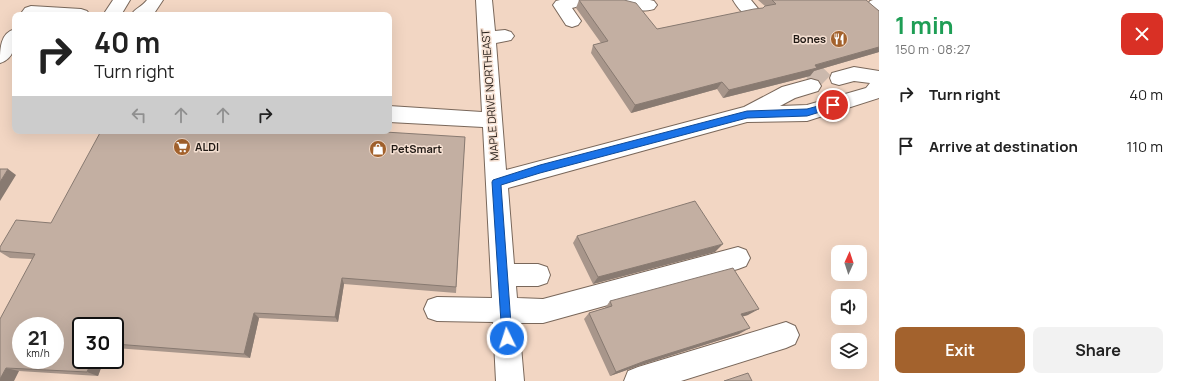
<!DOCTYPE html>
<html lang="en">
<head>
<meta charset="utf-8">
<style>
	:root { --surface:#fff; --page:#f2f2f2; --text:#222; --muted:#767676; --accent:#a3622d }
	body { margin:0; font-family:Manrope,sans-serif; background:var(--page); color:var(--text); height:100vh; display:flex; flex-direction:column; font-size:15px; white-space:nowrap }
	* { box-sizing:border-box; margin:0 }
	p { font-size:13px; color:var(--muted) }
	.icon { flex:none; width:22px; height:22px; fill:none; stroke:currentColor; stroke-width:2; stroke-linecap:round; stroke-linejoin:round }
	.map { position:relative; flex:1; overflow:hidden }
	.drawer { display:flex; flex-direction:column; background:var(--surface); width:300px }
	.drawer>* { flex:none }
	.top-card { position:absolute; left:12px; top:12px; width:380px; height:122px; border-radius:8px; box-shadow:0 4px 16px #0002; background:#fff; color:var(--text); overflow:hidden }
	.needle { width:26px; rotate:3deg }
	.controls { position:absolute; left:831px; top:245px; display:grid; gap:8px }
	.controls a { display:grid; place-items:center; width:36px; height:36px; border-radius:8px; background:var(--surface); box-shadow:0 4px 16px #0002; font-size:20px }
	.speed { position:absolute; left:12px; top:317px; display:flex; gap:8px; font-size:20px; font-weight:700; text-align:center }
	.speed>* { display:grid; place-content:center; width:52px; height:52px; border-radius:50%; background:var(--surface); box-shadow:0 4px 16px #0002; line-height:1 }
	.speed small { font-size:10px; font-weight:400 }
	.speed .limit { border:2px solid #111; border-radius:6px; background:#fff; color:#111 }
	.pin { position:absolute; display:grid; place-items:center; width:34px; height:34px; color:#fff; margin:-17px; border:2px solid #fff; border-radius:50%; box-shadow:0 1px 4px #0007 }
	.me { position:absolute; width:44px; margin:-22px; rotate:356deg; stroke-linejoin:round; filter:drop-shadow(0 0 3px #0008) }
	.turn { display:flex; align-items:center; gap:14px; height:84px; padding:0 16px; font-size:18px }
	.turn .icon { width:52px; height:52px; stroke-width:2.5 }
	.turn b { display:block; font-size:28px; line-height:34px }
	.lanes { display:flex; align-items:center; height:38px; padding:0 16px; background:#0003; justify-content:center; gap:20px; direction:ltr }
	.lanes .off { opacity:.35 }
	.round { display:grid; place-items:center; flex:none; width:42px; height:42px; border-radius:8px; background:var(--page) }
	.headline { display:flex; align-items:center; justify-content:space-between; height:68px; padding:0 16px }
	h1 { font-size:24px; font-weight:700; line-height:30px; color:#1e9e55 }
	.action { display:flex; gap:8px; margin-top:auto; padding:8px 16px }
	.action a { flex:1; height:46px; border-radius:8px; background:var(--accent); color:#fff; font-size:16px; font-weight:700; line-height:46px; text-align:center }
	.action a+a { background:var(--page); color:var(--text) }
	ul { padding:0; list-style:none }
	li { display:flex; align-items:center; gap:12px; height:52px; padding:0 16px }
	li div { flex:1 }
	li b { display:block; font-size:15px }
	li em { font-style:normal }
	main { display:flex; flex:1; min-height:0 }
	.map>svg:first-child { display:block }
</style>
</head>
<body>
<main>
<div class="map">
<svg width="879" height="381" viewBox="0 0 879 381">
	<rect width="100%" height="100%" fill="#f6e1d3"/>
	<path fill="#f2d6c3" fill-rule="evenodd" d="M0 0H879V381H0ZM15 15H389V131H15ZM838 252H860V274H838ZM838 296H860V318H838ZM21 326H55V360H21ZM81 326H115V360H81ZM838 340H860V362H838Z"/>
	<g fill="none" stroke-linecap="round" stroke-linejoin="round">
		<path stroke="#cbb9ad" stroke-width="19" stroke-dasharray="19 10" stroke-linecap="butt" d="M792 51 824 82"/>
		<g stroke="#79675a" stroke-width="2">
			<path id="minor" d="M113 0H130L121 15H103Z
				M147 0H163L153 15H131C135 8 142 7 147 0Z
				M476 0H492L495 31 505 30 511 32 514 36 511 40 496 43 506 170 744 107 782 87 811 79 818 81 821 86 818 91 795 98 780 106 807 105 866 88 870 83 854 81 839 85 832 83 830 78 832 73 854 67 879 71V98L807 121 747 122 508 188 514 264H538L547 267 550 275 547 283 538 286H516L517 298 543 299 738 247 746 250 750 258 746 266 738 269 543 323H519L524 381H496L493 322 437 321 428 318 424 309 428 300 437 297 492 298 483 127 389 122V106L482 112Z
				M560 0H589L587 4 572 8 581 21 578 25 572 27 566 25 553 5 556 1Z
				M616 0H650L654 1 657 5 654 9C644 12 630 10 620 7Z
				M733 0H751L760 11 757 15C745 18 739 10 733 0Z
				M873 0H879V10L870 9 867 5 870 1Z
				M31 6 81 9 87 11 90 15H24L22 12 25 8Z
				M15 29C15 43 16 58 0 63 0 49 0 33 15 29Z
				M786 322 795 326 799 335 795 344 786 348 681 381H624L628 371 638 367Z"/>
		</g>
		<use href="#minor" fill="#fff" fill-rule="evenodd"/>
	</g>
	<path fill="#a8968b" d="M579 0 657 29 763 8 765 6 758 0H866L879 11V52L814 71 810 76 723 98 717 89 631 113 591 53 593 45 601 43 576 8Z
		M465 137 456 293 344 284 338 322 259 318 250 358 115 348V326L81 360H104L98 376 19 371 0 381 32 259 10 258 0 252V247L51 223Z
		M577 236 715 252 593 284 573 243Z
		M610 301 748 315 743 316 739 334 638 366 610 376 584 319 589 313 605 308Z"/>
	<path fill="#887a71" d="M879 47V52L814 71 810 76 723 98 729 90Z
		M722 82 717 89 631 113 635 105Z
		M8 169 16 175 0 201V182Z
		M723 244 715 252 593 284 598 277Z
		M342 278 344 284 338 322 335 317Z
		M759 309 748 315 731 320 741 314Z
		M254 313 259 318 250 358 244 354Z
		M750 328 739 334 638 366 610 376 616 372 645 361Z
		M92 360H104L98 376 87 372Z
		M6 368 19 371 14 381H0V379Z"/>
	<path fill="#c3afa2" stroke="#887a71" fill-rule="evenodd" d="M579 0H624L636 3 657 29 754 9 763 8 765 6 776 4 772 0H866L879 11V47L815 65 817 68 729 90 722 82 635 105 593 45 608 41Z
		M101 131H369L465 137 456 287 342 278 335 317 254 313 244 354 115 344V326H81V360H92L87 372 6 368 0 379V319L35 254 0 251V247L16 220 51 223ZM21 326H55V360H21Z
		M0 169H8L0 182Z
		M695 201 723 244 598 277 577 236Z
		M733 268 759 309 741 314 750 328 645 361 616 372 589 313 612 306 610 301Z
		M748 373 752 381H724Z"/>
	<path fill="#1a73e8" stroke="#114b97" d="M833 102 837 105 836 107 807 116 747 118 540 173 501 185 512 338 511 342 507 344 503 342 502 338 492 182 493 180 540 165 747 111 807 109Z"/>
	<defs>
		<g id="restaurant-disc" transform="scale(0.9)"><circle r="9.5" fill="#a3622d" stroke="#f6e1d3"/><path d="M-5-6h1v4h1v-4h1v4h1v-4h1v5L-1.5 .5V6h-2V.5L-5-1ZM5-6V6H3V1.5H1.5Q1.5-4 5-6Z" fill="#fff"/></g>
		<g id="supermarket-disc" transform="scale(0.9)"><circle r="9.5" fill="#a3622d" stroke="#f6e1d3"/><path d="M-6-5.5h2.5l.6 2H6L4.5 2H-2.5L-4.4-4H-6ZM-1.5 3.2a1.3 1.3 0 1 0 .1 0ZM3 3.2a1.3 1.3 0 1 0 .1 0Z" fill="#fff"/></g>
		<g id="shop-disc" transform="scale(0.9)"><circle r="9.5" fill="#a3622d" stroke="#f6e1d3"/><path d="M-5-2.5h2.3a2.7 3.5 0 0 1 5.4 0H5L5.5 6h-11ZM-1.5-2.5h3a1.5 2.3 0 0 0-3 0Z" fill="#fff"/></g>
	</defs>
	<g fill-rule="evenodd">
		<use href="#restaurant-disc" x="839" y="39"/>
		<use href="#supermarket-disc" x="182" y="147"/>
		<use href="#shop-disc" x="378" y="149"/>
	</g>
	<g text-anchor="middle" stroke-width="3" stroke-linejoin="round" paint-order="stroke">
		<g font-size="11" font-weight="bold" fill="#211a15" stroke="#f6e1d3" text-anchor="start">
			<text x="826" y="43" text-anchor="end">Bones</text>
			<text x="195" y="151">ALDI</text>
			<text x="391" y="153">PetSmart</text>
		</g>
		<g font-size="11" fill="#211a15" stroke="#f6e1d3">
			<text transform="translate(490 95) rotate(-94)" y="4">MAPLE DRIVE NORTHEAST</text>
		</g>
	</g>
</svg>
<div class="controls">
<a><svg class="needle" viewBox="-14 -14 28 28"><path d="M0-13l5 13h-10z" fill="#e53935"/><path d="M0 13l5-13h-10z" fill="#767676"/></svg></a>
<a><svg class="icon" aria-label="sound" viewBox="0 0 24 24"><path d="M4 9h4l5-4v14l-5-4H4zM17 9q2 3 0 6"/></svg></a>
<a><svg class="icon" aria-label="layers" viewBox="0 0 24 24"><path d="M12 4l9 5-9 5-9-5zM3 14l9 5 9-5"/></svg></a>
</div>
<div class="speed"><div>21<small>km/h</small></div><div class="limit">30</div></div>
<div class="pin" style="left:833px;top:105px;background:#d93025"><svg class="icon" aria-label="arrive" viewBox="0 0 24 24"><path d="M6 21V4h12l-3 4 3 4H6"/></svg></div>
<svg class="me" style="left:507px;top:338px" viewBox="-20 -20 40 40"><circle r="17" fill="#1a73e8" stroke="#fff" stroke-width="3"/><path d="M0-11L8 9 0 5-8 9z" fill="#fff"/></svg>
<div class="top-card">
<div class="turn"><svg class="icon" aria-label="right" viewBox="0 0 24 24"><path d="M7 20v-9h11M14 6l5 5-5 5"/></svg><div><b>40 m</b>Turn right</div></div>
<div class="lanes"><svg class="icon off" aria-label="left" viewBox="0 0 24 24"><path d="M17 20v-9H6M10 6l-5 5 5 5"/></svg><svg class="icon off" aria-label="ahead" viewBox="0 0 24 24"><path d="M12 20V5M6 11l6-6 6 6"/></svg><svg class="icon off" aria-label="ahead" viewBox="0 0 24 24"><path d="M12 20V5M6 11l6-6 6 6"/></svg><svg class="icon" aria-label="right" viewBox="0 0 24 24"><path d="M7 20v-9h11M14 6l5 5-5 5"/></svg></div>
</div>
</div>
<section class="drawer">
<div class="headline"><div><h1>1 min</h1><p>150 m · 08:27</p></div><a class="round" style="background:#d93025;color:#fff"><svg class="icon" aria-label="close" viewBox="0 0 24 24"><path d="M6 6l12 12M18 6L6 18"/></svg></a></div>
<ul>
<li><svg class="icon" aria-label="right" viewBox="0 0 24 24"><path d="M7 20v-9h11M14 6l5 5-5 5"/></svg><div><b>Turn right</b></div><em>40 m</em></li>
<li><svg class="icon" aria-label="arrive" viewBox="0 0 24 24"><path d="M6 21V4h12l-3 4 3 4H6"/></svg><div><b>Arrive at destination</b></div><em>110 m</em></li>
</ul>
<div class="action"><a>Exit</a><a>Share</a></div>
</section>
</main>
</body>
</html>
